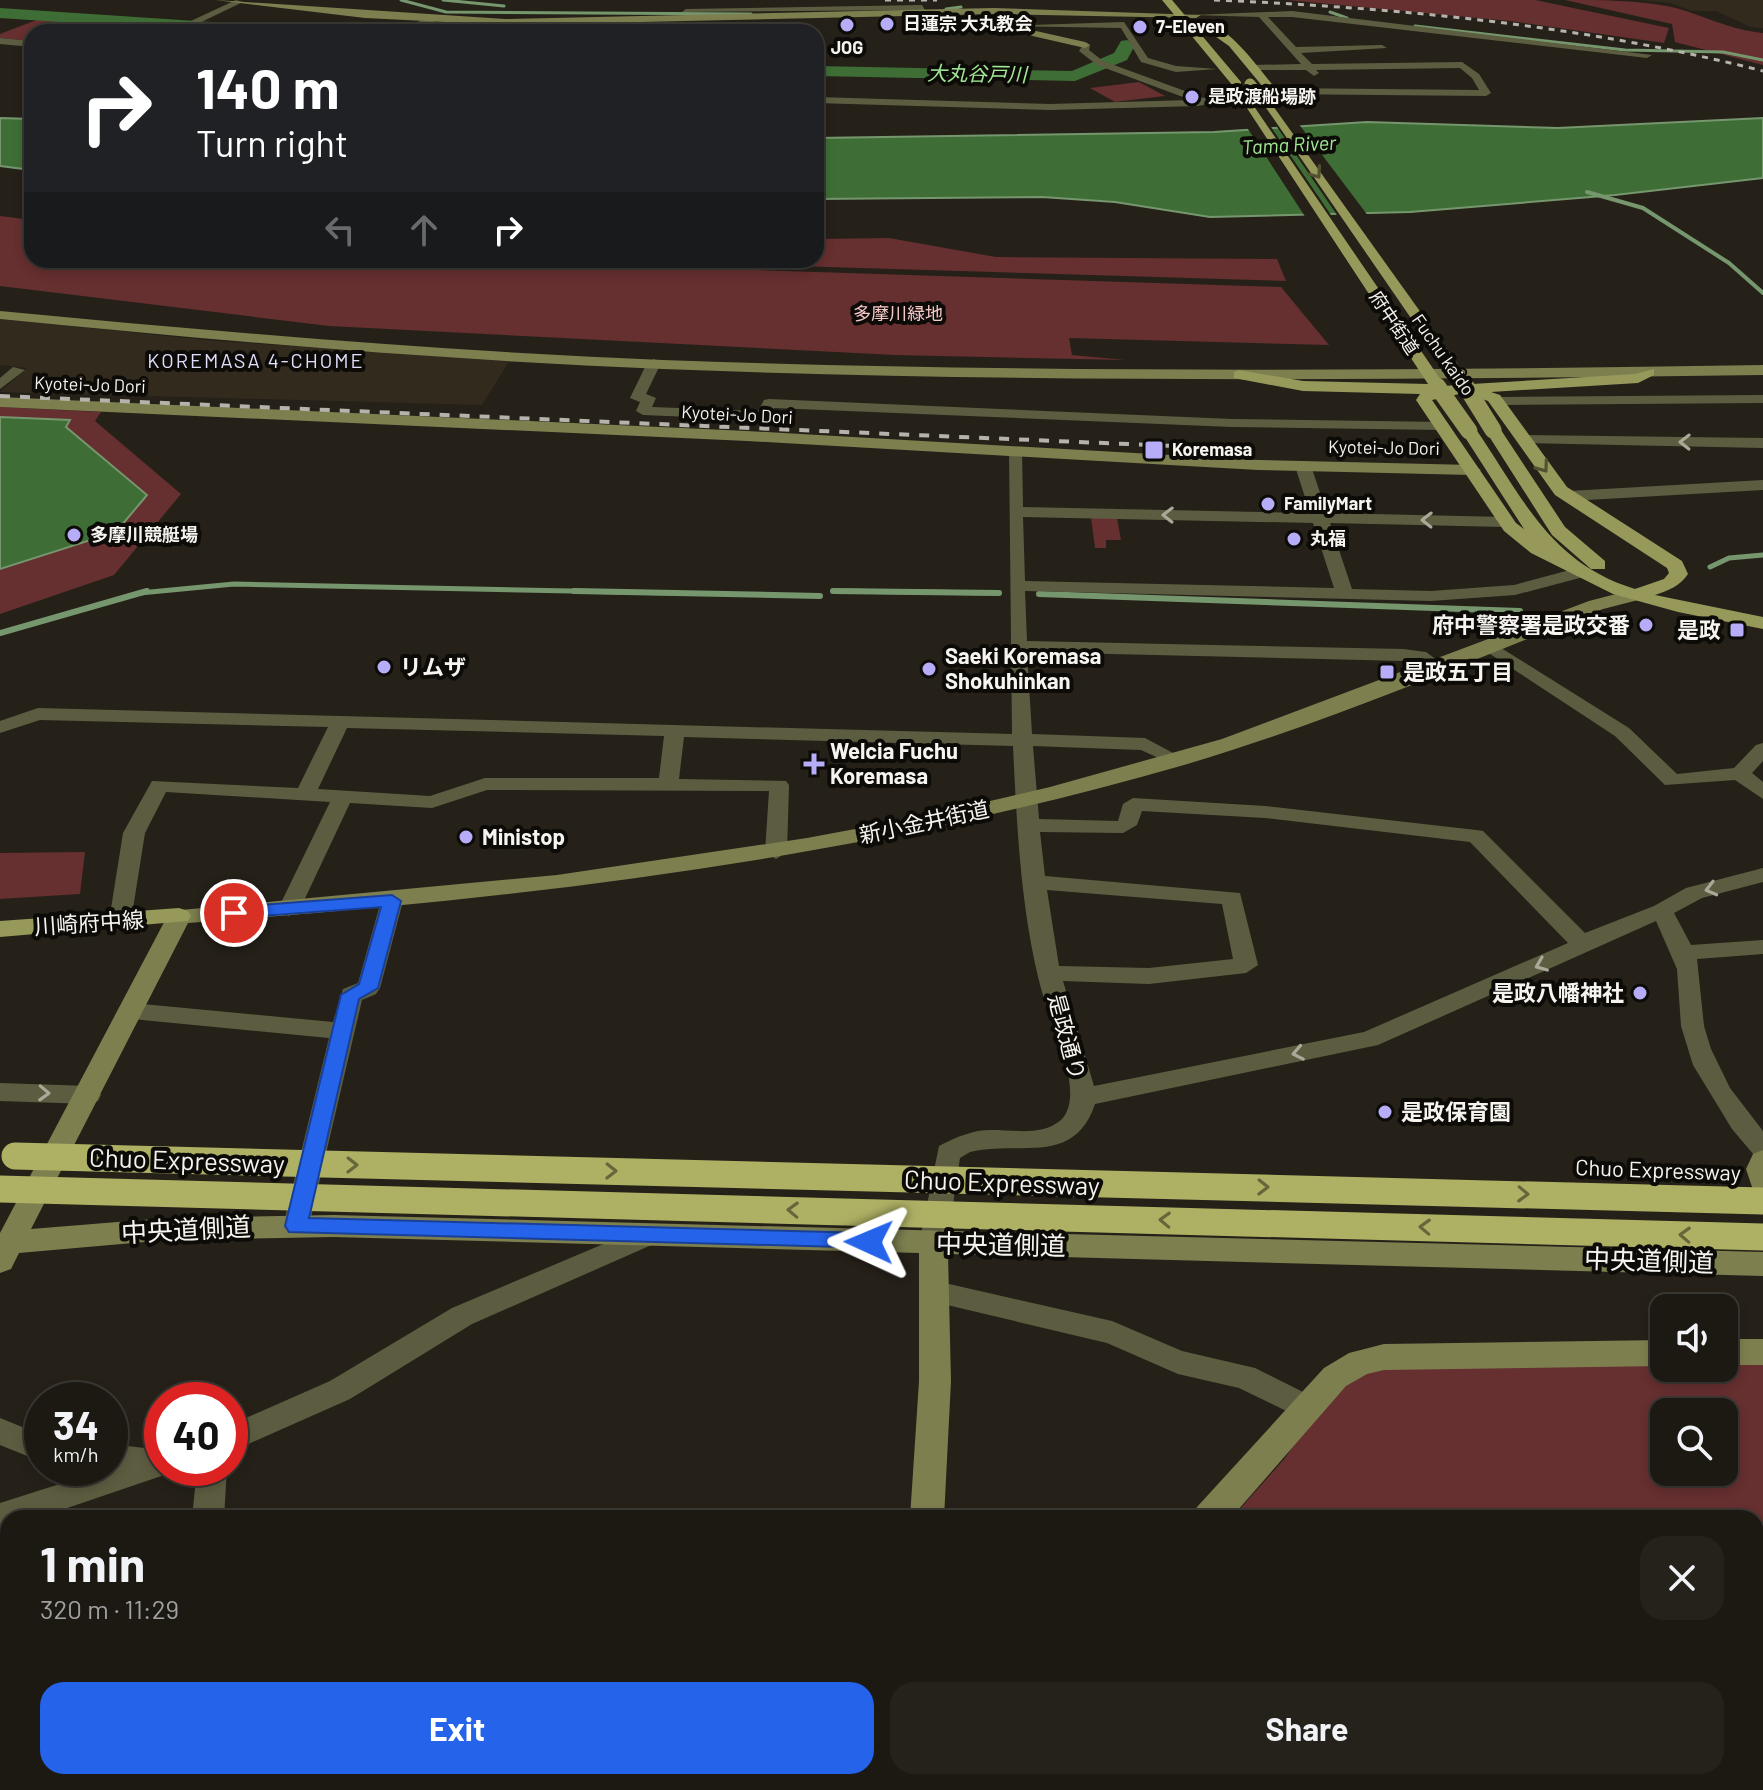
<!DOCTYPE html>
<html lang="en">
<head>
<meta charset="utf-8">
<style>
	:root { --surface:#1c1913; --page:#25221c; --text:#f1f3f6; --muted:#a0a0a0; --line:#3a3833; --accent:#2563eb }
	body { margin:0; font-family:Barlow,"Noto Sans JP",sans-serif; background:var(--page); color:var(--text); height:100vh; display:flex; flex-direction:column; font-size:30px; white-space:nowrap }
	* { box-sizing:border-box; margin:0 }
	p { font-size:26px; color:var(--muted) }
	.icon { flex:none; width:44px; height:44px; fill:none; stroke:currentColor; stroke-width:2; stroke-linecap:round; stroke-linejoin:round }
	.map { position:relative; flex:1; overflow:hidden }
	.side { position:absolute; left:0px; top:1510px; width:1764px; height:280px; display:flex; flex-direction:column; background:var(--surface); border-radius:24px 24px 0 0; box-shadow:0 4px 12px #0003,0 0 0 2px var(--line) }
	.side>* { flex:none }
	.top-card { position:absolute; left:24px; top:24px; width:800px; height:244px; border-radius:24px; box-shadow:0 4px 12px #0003,0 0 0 2px var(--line); background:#202124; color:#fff; overflow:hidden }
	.fabs { position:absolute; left:1650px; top:1294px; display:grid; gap:16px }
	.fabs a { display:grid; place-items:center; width:88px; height:88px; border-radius:16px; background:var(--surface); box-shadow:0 4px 12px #0003,0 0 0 2px var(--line); font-size:40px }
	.speed { position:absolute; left:24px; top:1382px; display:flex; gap:16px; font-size:40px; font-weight:700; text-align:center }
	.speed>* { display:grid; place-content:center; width:104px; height:104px; border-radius:50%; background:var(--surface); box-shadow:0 4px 12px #0003,0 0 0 2px var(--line); line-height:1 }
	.speed small { font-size:20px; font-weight:400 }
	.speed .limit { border:12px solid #d22; background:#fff; color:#111 }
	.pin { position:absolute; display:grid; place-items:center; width:68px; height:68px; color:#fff; margin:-34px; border:4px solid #fff; border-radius:50%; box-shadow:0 2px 8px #0007 }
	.me { position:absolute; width:88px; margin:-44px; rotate:271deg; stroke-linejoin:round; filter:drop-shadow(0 0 6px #0008) }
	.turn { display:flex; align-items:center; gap:28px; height:168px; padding:0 40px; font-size:36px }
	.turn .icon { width:104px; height:104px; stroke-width:2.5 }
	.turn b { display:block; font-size:56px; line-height:68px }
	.lanes { display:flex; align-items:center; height:76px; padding:0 40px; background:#0003; justify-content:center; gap:40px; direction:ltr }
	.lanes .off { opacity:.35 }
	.round { display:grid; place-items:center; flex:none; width:84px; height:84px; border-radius:24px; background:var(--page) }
	.summary { display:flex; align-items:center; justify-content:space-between; height:136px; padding:0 40px }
	h1 { font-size:48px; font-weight:700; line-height:60px }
	.action { display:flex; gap:16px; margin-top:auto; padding:16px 40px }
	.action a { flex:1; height:92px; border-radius:24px; background:var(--accent); color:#fff; font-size:32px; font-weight:700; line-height:92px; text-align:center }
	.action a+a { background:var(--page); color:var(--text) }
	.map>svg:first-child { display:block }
</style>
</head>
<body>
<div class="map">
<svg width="1763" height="1790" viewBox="0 0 1763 1790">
	<rect width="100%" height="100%" fill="#252119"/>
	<path fill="#322a1d" d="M1638 0H1763V28L1751 27 1716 11H1692L1670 3Z
		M0 319 216 341 510 360 482 405 0 392 27 368 0 365Z"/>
	<path fill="#662f30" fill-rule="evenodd" d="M1287 0H1535L1669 28 1664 43 1510 21Z
		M1565 0C1600 0 1638 0 1672 7 1703 15 1730 30 1763 33V65L1675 42 1672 24Z
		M47 16 180 25 165 32H32V41L0 38V34Z
		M1139 82 1165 96 1115 102 1090 88Z
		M0 216 32 220V260H557L665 267 1281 287 1329 345 1069 338 1072 355 1125 360 895 355 329 326 0 286Z
		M889 238 996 257 1277 259 1286 281 603 260H816V239Z
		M0 407 101 412 95 421 181 494 114 575 0 614Z
		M1091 518H1117L1121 540H1106V548H1095Z
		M85 852 80 894 0 899V853Z
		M1724 1362H1763V1790H988L995 1782H1756V1518H1232L1285 1458 1324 1401 1362 1372 1394 1367 1664 1364V1368H1724ZM1664 1412H1724V1472H1664Z"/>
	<path fill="#3e6e36" stroke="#76966e" stroke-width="2" d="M0 118 32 119V170L0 166Z
		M1763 118V178L1615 195 1410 212 1210 217 1115 202 1042 197 816 199V138L1214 132 1367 122 1558 128Z
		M0 417 70 420 66 427 147 495 116 532 0 569Z"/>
	<path fill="#252119" d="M1298 123 1369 217 1339 218 1275 124Z
		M1269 124 1333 218H1306L1246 126Z"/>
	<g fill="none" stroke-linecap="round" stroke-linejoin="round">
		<path stroke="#76966e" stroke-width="3" d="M401 0 446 12 751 14
			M443 0 504 6
			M946 9 961 7
			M1330 12 1347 18
			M1415 26 1625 50 1723 52 1763 60"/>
		<path stroke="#76966e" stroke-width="4" d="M1587 192 1643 208 1729 263 1763 293"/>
		<path stroke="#76966e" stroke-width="5" d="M1710 567 1729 558 1763 555
			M833 591 996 593
			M140 593 234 584 672 593"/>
		<path stroke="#76966e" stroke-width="6" d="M574 591 820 596
			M833 591 999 593
			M1039 594 1520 611
			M0 633 147 591"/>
		<path fill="#3e6e36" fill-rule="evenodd" d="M0 8 288 27 296 32H213L0 18Z
			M1127 40 1135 45 1127 60 1075 81 816 76V66L1072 71 1114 53 1121 41Z"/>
		<path fill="#5c5d40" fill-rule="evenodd" d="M236 0 243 2 195 25 260 32 186 29 167 32Z
			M922 5 925 10 682 12 686 9Z
			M1292 11 1652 55 1647 58 1292 17H1268L1296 47 1382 45 1387 48 1301 53 1312 64 1462 62 1479 74 1491 93 1486 96 1276 94 1230 96 1223 101 1198 106 1050 110 816 103V97L1050 104 1191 100 1097 65 1079 51 1085 42 1090 45 1089 50 1103 61 1204 98 1227 90 1276 88 1479 90 1472 78 1460 68 1316 70 1319 73 1314 76 1306 70H1250L1253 65 1301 64 1259 17 1192 15Z
			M432 17 435 22 402 32H387Z
			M461 19 468 21 457 32H447Z
			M578 20 582 23 581 32H571Z
			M779 22 776 27 739 32 734 29Z
			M1124 22 1148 58 1176 66 1217 69 1176 72 1141 62 1121 28 997 26Z
			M0 38 32 41V47L0 44Z
			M654 359 661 363 646 394 656 398 652 407 758 411 764 400 769 399 1232 419 1443 422 1450 426 1443 430 1232 427 774 408 768 419 763 420 643 415 636 411 640 402 630 398 647 363Z
			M13 367 25 370 0 389V378Z
			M1763 395V403L1498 405 1491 401 1498 397Z
			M1523 435 1763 438V448L1518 443V437Z
			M1009 447 1022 450 1023 507 1310 513 1295 466 1303 461 1311 466 1327 513 1505 517 1513 522 1505 527 1330 523 1352 589 1431 591 1514 585 1581 567 1587 568V576L1515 595 1431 601 1025 591 1027 641 1403 649 1426 652 1445 666 1436 672 1415 661H1403L1027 652 1032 734 1145 738 1186 760 1176 766 1141 750 1033 746 1039 819 1118 821 1123 804 1133 798 1265 806 1476 830 1483 831 1585 933 1654 906 1686 888 1763 868V882L1702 898 1674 913 1691 945 1763 940V954L1697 959 1704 1026 1711 1049 1730 1088 1763 1131V1158L1754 1155 1732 1129 1693 1065 1681 1026 1677 969 1656 921 1378 1045 1095 1104C1074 1167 1019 1140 970 1152L960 1158 947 1244 943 1251 933 1255 923 1251 919 1244 939 1146C952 1139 964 1134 978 1131 1004 1127 1040 1139 1061 1120 1086 1096 1053 1027 1044 999 1021 919 1017 829 1013 746L684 737 679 779 786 781 789 785 787 852 776 859 765 852 769 791 487 790 432 808 350 803 300 909 289 916 278 909 330 802 166 792 145 833 131 921 120 928 109 921 123 833 152 781 298 788 328 727 40 720 0 733V721L38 708 1012 734ZM1023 517 1313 523 1334 588 1025 581ZM347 728 664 736 659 778H485L430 796 318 789ZM1142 811 1265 818 1470 842 1568 943 1364 1032 1094 1086 1063 981 1149 984 1246 973 1258 965 1240 893 1045 876 1040 832 1123 833 1137 825ZM1047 890 1222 904 1233 959 1149 968 1059 966Z
			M1763 480V490L1569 501 1561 496 1569 491Z
			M1490 641 1629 728 1677 774 1734 768 1756 745 1763 743V761L1752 773 1763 782V799L1735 780 1665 785 1615 736 1484 650 1481 646Z
			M392 894 403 901 380 988 376 994 362 1000 309 1226 306 1233 296 1236 286 1233 283 1226 329 1038 132 1019 124 1017 120 1011 124 1005 132 1003 333 1022 343 989 358 983 381 901Z
			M0 1083 89 1086 98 1089 101 1095 98 1101 89 1104 0 1101Z
			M646 1226 656 1229 660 1236 656 1243 472 1324 350 1399 230 1452V1425L330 1381 452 1308Z
			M936 1281 1112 1321 1182 1351 1255 1368 1317 1399 1322 1408 1317 1417 1307 1421 1239 1388 1178 1374 1107 1343 926 1300 922 1292 926 1284Z
			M0 1418 42 1435V1462L0 1445Z
			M110 1444 162 1450V1468H175L173 1472 38 1518H8V1528L0 1531V1503L110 1468Z
			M197 1468H227L224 1518H192Z
			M158 1782H194L193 1790H157Z"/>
		<path fill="#7d7f4f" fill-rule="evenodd" d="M215 0 505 19 993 8 1201 15 1196 18 993 14 505 25 365 18Z
			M978 18 1085 42 1090 45 1085 48 975 23Z
			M0 311C221 332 442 351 663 360 1030 373 1396 371 1763 365V375C1396 380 1030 383 663 369 442 360 221 341 0 319Z
			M0 397 747 431 1258 460 1472 465 1481 470 1472 475 1258 470 747 441 0 407Z
			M1639 588 1649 594 1646 598 1603 609C1464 663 1327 723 1184 765 859 859 524 899 188 923L31 1229 167 1218 333 1215 1763 1252V1276L948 1254 951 1381 944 1518H910L919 1381V1253L333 1237 167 1240 19 1253 11 1269 0 1273V1233L170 911 557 875 807 838 930 815 1050 787 1222 739 1589 601Z
			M1763 1150V1193L1753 1190 1746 1169 1753 1154Z
			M1724 1339H1763V1365H1724Z
			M1664 1340V1366L1384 1370 1367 1374 1346 1386 1231 1518H1192L1197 1507 1324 1368 1349 1353 1384 1344Z
			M886 1782H924V1790H886Z
			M950 1782H992L989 1790H947Z"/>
		<path fill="#96995a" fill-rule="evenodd" d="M1162 0H1172L1241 82V86H1233Z
			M1202 23C1227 22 1260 70 1276 89V93H1268L1229 46 1202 27Z
			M1241 99H1249L1445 386 1457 385 1260 99H1268L1472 384 1635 374 1654 369V375L1638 383 1491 392 1500 395 1567 487 1682 561 1688 574C1679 587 1669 590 1655 595L1763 617V629L1678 612 1613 594 1531 553 1504 531 1416 400 1420 394 1303 391 1234 378V372L1239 370 1303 381 1428 384ZM1464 393 1488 401 1555 495 1667 568 1669 573 1664 579 1635 589C1548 562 1523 497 1475 428H1463L1461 431 1524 529 1516 523 1432 400Z
			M1493 425 1499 427 1565 527 1605 561V569H1591L1552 535 1485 430Z
			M179 908 188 911 191 916 188 921 0 937V921Z"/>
		<path stroke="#b6b3ad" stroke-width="3" stroke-dasharray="6 6" stroke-linecap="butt" d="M885 0H937
			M1214 0C1400 8 1582 25 1763 71"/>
		<path stroke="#b6b3ad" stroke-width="4" stroke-dasharray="10 10" stroke-linecap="butt" d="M0 396 1220 448"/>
		<path stroke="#96995a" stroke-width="11" d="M1250 84 1264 101"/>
		<path stroke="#96995a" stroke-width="17" d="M1465 385 1493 430
			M1437 386 1469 431"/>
		<path stroke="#aeb164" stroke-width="27" d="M15 1156 1763 1201
			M0 1189 1763 1237"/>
	</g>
	<defs><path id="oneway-chevron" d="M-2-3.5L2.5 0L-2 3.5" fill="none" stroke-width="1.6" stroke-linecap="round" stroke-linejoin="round" transform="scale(2)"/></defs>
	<g stroke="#525231">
		<use href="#oneway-chevron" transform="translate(1316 173) rotate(55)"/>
		<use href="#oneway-chevron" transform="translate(1543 467) rotate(54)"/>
	</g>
	<g stroke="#aaa898">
		<use href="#oneway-chevron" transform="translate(1685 442) rotate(-179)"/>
		<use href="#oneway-chevron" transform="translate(1168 515) rotate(-179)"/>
		<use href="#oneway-chevron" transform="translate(1427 520) rotate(-179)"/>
		<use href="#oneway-chevron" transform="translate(1711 889) rotate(165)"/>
		<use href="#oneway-chevron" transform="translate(1541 965) rotate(158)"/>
		<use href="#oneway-chevron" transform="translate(1298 1053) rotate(169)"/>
		<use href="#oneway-chevron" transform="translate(44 1093) rotate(2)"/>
	</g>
	<g stroke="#66663b">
		<use href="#oneway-chevron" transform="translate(352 1165) rotate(1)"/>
		<use href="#oneway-chevron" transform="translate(611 1171) rotate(1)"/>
		<use href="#oneway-chevron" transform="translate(1263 1187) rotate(1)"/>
		<use href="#oneway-chevron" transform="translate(1523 1194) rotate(2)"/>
		<use href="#oneway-chevron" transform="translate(793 1210) rotate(-178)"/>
		<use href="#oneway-chevron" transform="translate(1165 1220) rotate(-178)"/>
		<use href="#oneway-chevron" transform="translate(1425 1227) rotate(-178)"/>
		<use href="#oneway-chevron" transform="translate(1685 1235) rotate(-178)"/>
	</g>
	<path fill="#2563eb" stroke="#184099" stroke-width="2" d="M392 895 401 901 378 988 359 999 309 1218 869 1233 877 1236 881 1242 877 1248 289 1232 285 1226 341 995 359 984 381 907 234 918 225 913 234 907Z"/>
	<g fill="#b6acf8" stroke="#0d0b08" stroke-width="3">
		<circle cx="887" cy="24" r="8"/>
		<circle cx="847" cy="25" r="8"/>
		<circle cx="1140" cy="27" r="8"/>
		<circle cx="1192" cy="97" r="8"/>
		<rect x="1144" y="440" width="20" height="20" rx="4"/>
		<circle cx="1268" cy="504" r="8"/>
		<circle cx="74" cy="535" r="8"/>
		<circle cx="1294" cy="539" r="8"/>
		<circle cx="1646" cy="625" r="8"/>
		<rect x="1729" y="622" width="16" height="16" rx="4"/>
		<circle cx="384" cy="667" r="8"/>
		<circle cx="929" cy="669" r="8"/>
		<rect x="1379" y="664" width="16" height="16" rx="4"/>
		<path d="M810 752h8v8h8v8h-8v8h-8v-8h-8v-8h8z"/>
		<circle cx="466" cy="837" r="8"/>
		<circle cx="1640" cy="993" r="8"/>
		<circle cx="1385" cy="1112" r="8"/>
	</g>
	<g text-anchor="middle" stroke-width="8" stroke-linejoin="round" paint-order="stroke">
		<g font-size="18" font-weight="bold" fill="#f7f4ef" stroke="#0d0b08" text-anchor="start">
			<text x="903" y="30">日蓮宗 大丸教会</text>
			<text x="1156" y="33">7-Eleven</text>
			<text x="847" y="54" text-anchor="middle">JOG</text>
			<text x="1208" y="103">是政渡船場跡</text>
			<text x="1172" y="456">Koremasa</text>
			<text x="1284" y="510">FamilyMart</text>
			<text x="90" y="541">多摩川競艇場</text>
			<text x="1310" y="545">丸福</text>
		</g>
		<g font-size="18" fill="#f6c8c7" stroke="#0d0b08">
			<text x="898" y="320">多摩川緑地</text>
		</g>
		<g font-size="18" fill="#f7f4ef" stroke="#0d0b08">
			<text transform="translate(1394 323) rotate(56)" y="6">府中街道</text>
			<text transform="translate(1443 355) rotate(55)" y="6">Fuchu kaido</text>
			<text transform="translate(90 385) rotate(2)" y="6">Kyotei-Jo Dori</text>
			<text transform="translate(737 415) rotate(3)" y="6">Kyotei-Jo Dori</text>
			<text transform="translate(1384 448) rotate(1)" y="6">Kyotei-Jo Dori</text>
		</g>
		<g font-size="20" font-style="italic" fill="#a2e896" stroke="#0d0b08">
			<text transform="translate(977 74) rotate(1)" y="7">大丸谷戸川</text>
			<text transform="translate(1289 145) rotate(-3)" y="7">Tama River</text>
		</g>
		<g font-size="20" letter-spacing="2" fill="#e1defc" stroke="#0d0b08">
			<text x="256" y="368">KOREMASA 4-CHOME</text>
		</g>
		<g font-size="22" font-weight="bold" fill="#f7f4ef" stroke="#0d0b08" text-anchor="start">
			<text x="1630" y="633" text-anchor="end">府中警察署是政交番</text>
			<text x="1721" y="638" text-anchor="end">是政</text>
			<text x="945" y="664">Saeki Koremasa<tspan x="945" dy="25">Shokuhinkan</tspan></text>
			<text x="400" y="675">リムザ</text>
			<text x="1403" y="680">是政五丁目</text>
			<text x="830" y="759">Welcia Fuchu<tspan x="830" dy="25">Koremasa</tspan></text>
			<text x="482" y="845">Ministop</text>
			<text x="1624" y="1001" text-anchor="end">是政八幡神社</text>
			<text x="1401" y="1120">是政保育園</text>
		</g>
		<g font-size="22" fill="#f7f4ef" stroke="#0d0b08">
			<text transform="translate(924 822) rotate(-12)" y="8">新小金井街道</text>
			<text transform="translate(89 923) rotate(-4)" y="8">川崎府中線</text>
			<text transform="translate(1067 1037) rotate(75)" y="8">是政通り</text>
			<text transform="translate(1658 1170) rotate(2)" y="8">Chuo Expressway</text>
		</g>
		<g font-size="26" fill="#f7f4ef" stroke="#0d0b08">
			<text transform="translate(187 1161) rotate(2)" y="9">Chuo Expressway</text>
			<text transform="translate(1002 1183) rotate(2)" y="9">Chuo Expressway</text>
			<text transform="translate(186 1230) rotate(-3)" y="9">中央道側道</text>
			<text transform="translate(1001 1245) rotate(1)" y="9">中央道側道</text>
			<text transform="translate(1649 1261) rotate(2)" y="9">中央道側道</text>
		</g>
	</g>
</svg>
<div class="fabs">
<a><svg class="icon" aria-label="sound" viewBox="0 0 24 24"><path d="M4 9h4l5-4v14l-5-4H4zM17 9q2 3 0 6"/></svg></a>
<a><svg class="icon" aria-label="search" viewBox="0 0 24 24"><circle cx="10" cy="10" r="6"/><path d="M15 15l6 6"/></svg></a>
</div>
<div class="speed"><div>34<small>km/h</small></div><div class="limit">40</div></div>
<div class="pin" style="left:234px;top:913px;background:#d93025"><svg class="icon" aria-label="arrive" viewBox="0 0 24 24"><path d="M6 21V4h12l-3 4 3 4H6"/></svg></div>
<svg class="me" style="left:869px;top:1242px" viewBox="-20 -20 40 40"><path d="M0-17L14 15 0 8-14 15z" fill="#2563eb" stroke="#fff" stroke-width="4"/></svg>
<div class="top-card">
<div class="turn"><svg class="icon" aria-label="right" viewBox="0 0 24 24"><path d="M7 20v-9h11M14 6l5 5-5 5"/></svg><div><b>140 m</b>Turn right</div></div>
<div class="lanes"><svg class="icon off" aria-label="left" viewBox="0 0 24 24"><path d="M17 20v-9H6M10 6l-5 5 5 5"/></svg><svg class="icon off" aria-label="ahead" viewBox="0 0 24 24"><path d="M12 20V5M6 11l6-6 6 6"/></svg><svg class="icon" aria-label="right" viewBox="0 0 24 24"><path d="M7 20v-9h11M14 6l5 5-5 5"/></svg></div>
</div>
<section class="side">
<div class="summary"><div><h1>1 min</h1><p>320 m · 11:29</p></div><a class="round"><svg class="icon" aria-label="close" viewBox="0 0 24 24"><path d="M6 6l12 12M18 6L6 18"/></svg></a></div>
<div class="action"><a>Exit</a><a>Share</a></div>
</section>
</div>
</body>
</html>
